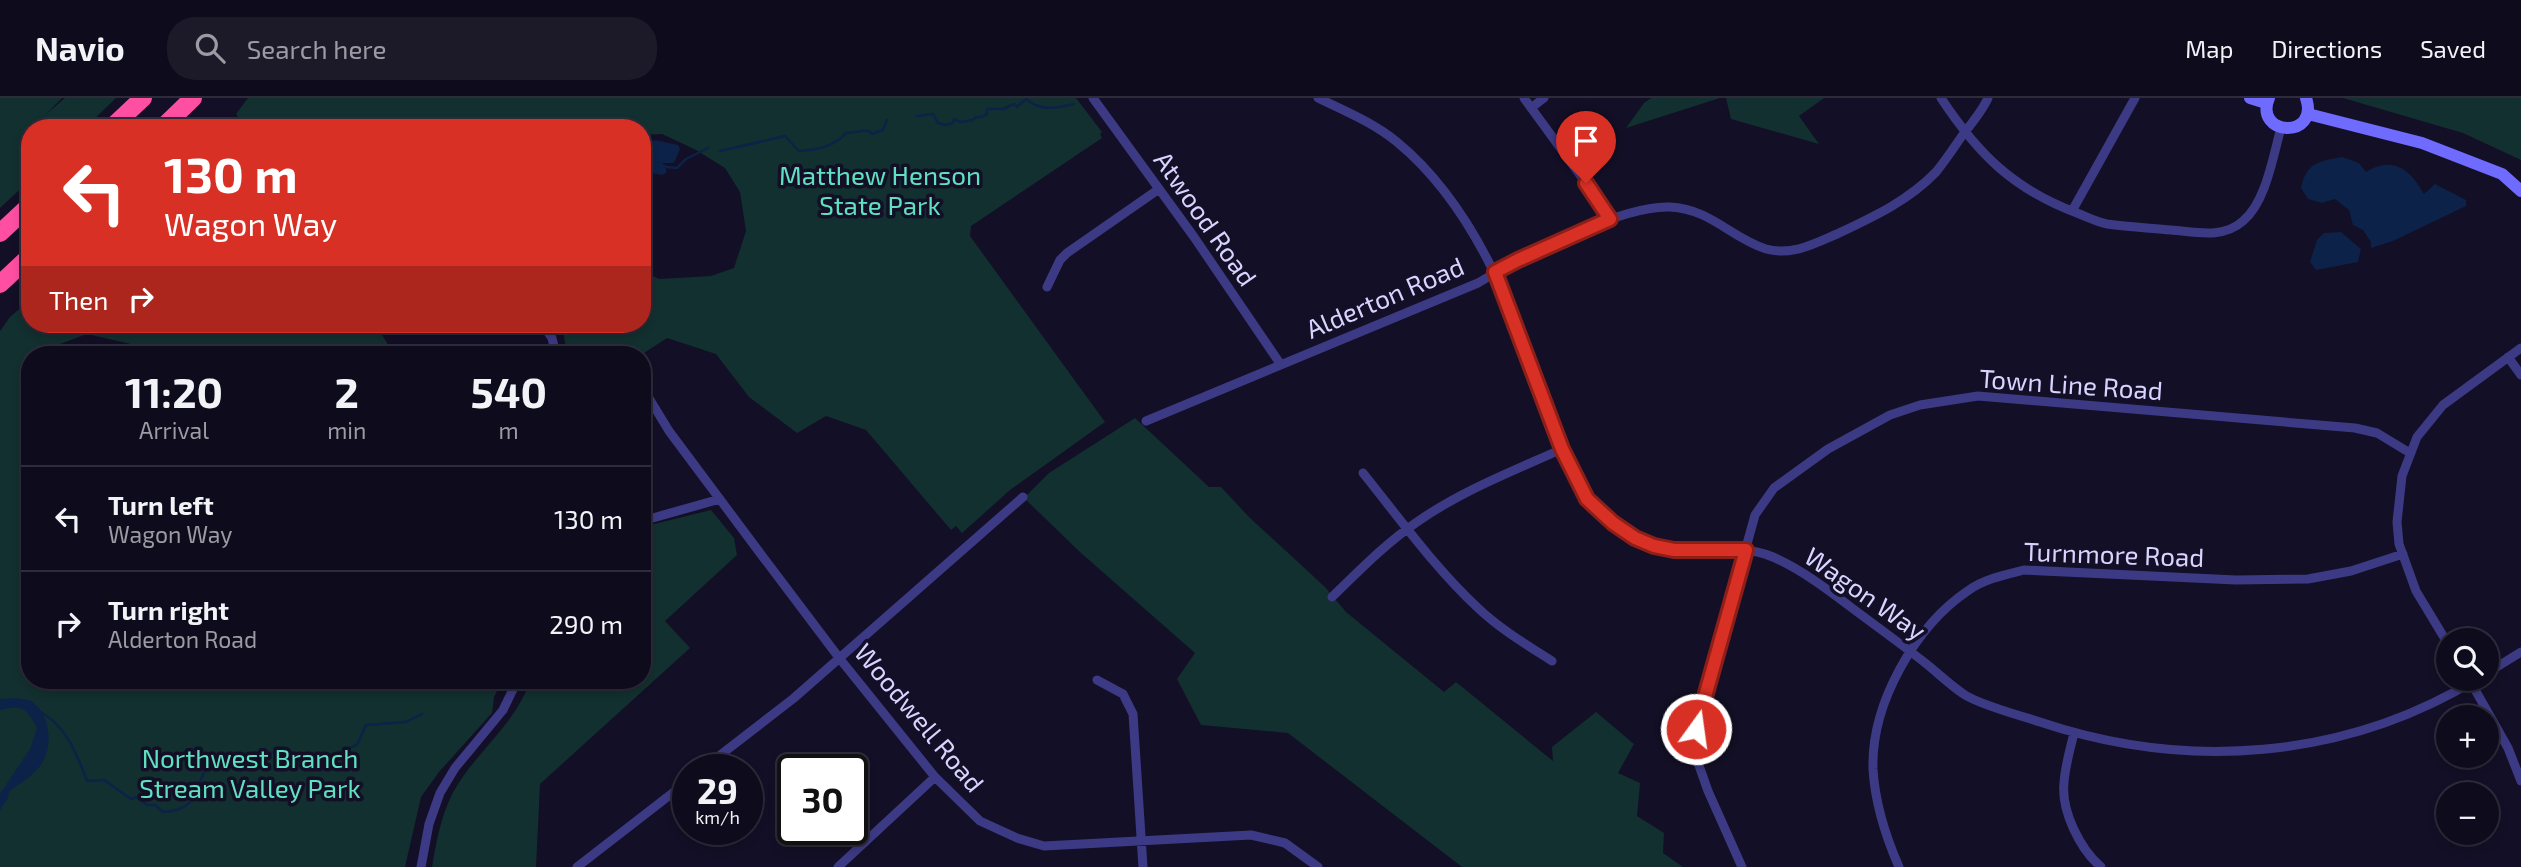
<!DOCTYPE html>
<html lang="en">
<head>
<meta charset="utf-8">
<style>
	:root { --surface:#0e0b1c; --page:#1c1929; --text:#f1f3f6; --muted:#9b9ba3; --line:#2e2b3b }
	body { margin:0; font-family:"Exo 2",sans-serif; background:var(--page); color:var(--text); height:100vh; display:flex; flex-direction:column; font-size:26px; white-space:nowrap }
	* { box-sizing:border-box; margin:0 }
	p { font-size:23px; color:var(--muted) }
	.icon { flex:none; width:38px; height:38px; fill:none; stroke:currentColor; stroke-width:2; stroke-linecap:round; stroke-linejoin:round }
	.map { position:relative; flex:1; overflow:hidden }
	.side { position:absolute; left:21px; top:248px; width:630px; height:343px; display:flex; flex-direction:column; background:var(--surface); border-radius:28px; box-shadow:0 4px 10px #0003,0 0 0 2px var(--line) }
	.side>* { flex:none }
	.guide { position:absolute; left:21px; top:21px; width:630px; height:214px; border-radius:28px; box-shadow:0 4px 10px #0003,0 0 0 2px var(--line); background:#d93025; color:#fff; overflow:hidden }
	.buttons { position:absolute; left:2436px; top:530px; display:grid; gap:14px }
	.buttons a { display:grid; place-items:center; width:63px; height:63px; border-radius:50%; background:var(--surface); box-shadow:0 4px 10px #0003,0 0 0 2px var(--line); font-size:35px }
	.speed { position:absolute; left:672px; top:656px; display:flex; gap:14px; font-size:35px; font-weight:700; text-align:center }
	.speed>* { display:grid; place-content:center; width:91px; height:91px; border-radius:50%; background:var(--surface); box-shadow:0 4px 10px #0003,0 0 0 2px var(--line); line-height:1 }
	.speed small { font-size:18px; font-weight:400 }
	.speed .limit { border:4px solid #111; border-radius:10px; background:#fff; color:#111 }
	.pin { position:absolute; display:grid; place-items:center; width:60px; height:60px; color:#fff; margin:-72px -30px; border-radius:50% 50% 50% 0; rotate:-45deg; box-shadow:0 0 7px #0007 }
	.pin .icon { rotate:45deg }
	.me { position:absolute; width:77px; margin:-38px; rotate:14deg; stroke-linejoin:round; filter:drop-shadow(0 0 5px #0008) }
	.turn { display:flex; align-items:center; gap:24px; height:147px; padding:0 28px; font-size:32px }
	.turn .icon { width:91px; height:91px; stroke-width:2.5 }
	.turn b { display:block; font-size:49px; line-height:60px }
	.then { display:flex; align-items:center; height:66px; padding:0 28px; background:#0003; gap:14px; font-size:26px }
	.eta { display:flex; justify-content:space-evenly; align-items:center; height:119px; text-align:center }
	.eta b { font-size:42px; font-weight:700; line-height:49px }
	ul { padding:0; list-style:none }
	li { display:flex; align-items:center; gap:21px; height:105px; padding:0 28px; border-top:2px solid var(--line) }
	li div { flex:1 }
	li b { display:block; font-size:26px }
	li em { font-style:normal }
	header { display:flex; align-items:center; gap:42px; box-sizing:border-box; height:98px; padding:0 35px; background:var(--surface); border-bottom:2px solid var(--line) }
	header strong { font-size:33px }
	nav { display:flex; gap:38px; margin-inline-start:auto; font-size:24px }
	.search { width:490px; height:63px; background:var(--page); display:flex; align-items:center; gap:18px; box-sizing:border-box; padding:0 24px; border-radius:28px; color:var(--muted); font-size:26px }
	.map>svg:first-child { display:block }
</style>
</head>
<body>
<header>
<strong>Navio</strong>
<div class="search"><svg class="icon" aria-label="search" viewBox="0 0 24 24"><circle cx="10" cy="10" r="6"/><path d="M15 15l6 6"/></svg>Search here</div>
<nav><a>Map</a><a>Directions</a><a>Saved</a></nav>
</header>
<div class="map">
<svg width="2521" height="769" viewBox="0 0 2521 769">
	<rect width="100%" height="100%" fill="#130f26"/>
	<path fill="#12302f" d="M0 0H62L45 17 65 0H116L85 30H30V82L0 110Z
		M248 0H1076L1102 34 1100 36 1102 40 971 128 970 138 1105 324 1010 392 962 435 956 428 951 432 866 332 826 318 797 335 749 299 716 256 667 240 641 257H567L562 226H642V173L659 181 711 178 734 170 746 133 740 94 725 70 696 52 662 36 642 37V30H245L236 16Z
		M1651 0H1720L1626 30 1644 5Z
		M1726 0H1824L1799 18 1819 46 1731 21Z
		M2343 0H2521V62L2463 35Z
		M30 202V226H375L391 251 401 257H226L217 252H157L87 236 30 257 27 318 21 335 22 382 30 407V583H502L494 599 492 615 439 674 421 699 405 769H0V233L10 219Z
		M1135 320 1209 389H1221L1249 419 1325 489 1346 514 1444 594 1456 584 1553 663 1552 649 1596 614 1634 646 1618 675 1640 685 1637 718 1664 735 1663 755 1683 769H1462L1288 635 1201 627 1177 581 1195 555 1081 455 1024 400 1049 375Z
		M711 412 734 440 737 457 665 523 690 550 540 686 536 769H432C437 740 442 711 458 686 481 650 516 624 530 583H642V429Z"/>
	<path fill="#0c2248" d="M655 42 678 47 680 51 674 65H659L666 71V75L662 77 642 73V48Z
		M2342 59 2359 65 2366 74C2393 57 2411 72 2424 96L2435 86 2466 102V108L2393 143 2371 150V144L2363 132 2353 127 2349 112 2335 101 2322 105 2308 101 2301 90C2306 65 2319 63 2342 59Z
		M2341 134 2361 151 2358 164 2316 172 2310 164 2317 142 2324 135Z
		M15 600C20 601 28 601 31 603 51 616 54 650 40 668 32 678 20 686 9 693L8 700 0 712V696L30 651 37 630C26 610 23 606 0 612V601Z"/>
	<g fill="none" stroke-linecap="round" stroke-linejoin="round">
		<path stroke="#0c2248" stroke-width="2.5" d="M917 18 933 16 938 25 945 27 953 25 954 21 960 24 973 22 976 19H981L987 16V11H1003L1014 6 1017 9 1026 1C1041 14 1056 10 1074 6
			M720 53 785 38 799 53C816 52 834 49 846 35 854 35 861 32 869 33L872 36 883 32 887 22
			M659 65 666 69 677 70 686 61 708 50
			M39 613C67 628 76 655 87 683L104 682 131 701 137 699 147 707H155L163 714C197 712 192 696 206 671 209 665 216 660 222 655L242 661 250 669 258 665 257 655 266 653 310 666 357 647 366 627 406 624 422 616"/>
		<path stroke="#3d3a85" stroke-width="9" d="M1093 0 1194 139 1281 267
			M1318 0C1345 13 1374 25 1397 44 1488 119 1524 245 1562 351 1570 368 1577 389 1589 403 1618 436 1656 454 1700 452 1724 451 1750 449 1773 459 1802 472 1827 491 1852 510 1876 528 1901 546 1924 564 1938 575 1951 588 1965 597 1983 608 2019 617 2040 624 2186 673 2344 662 2477 581
			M1524 0 1599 103 1610 121
			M1941 0C1978 56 2013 91 2077 115 2087 119 2097 124 2107 126 2128 129 2150 130 2171 132 2196 134 2223 141 2243 123 2266 104 2273 58 2281 30
			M1531 10 1544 0
			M2072 113 2135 0
			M1047 189 1060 162 1067 155 1159 91
			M542 226 552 240 556 257
			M2508 259 2521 277
			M644 292 669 333 757 451 840 561 935 679 980 723 1017 740 1044 748 1251 737 1285 745 1318 769
			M1146 323 1478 185C1520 159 1621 107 1670 109 1711 111 1731 140 1766 151 1792 158 1814 146 1837 136 1873 119 1908 103 1936 74 1946 62 1955 48 1964 35 1973 24 1982 13 1988 0
			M1363 375C1400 421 1435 470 1478 510 1500 531 1527 547 1552 563
			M642 423 720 401
			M1332 499C1359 473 1386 445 1417 424 1461 393 1513 373 1562 351
			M2448 546 2416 493 2399 446 2397 424 2402 378 2417 339 2443 307 2521 250
			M2487 575 2521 554
			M2469 581 2508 650 2521 683
			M1097 582 1123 596 1133 616 1143 769
			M2074 635C2070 652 2065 668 2064 685 2061 713 2080 751 2101 769
			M701 672 794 600 1023 399
			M421 769 429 726 440 695 455 670 503 612 517 583
			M577 769 688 683
			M838 769 935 679
			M1742 769 1708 693 1696 659V630L1755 417 1774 390 1828 351 1890 317 1920 307 1978 298 2355 330 2377 335 2410 355
			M1899 769C1885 737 1875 706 1873 671 1871 606 1915 528 1969 492 1985 481 2004 477 2024 472L2236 482 2308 481 2351 473 2403 456"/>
		<path stroke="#6f6bff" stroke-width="12" d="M2250 0 2266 5
			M2269 0C2253 38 2320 42 2306 0
			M2308 16 2422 45 2502 76 2521 93"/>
		<path stroke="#ff4fa3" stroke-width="18" d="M111 30 143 0
			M162 30 193 0
			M0 135 30 107
			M0 186 30 158"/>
	</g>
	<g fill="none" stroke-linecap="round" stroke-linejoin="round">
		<g stroke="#8d1f18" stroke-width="18">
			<path id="route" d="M1586 85 1610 121 1518 162 1495 174 1562 351 1587 401 1613 425 1635 440 1654 448 1674 452H1746L1696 631"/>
		</g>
		<use href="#route" stroke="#d93025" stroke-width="12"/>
	</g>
	<g text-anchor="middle" stroke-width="7" stroke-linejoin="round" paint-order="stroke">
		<g font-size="26" fill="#5fe0c0" stroke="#130f26">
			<text x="880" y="87">Matthew Henson<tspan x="880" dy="30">State Park</tspan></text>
			<text x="250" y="670">Northwest Branch<tspan x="250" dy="30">Stream Valley Park</tspan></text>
		</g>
		<g font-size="26" fill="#d9d4ff" stroke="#130f26">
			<text transform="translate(1205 121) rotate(55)" y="9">Atwood Road</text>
			<text transform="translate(1385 200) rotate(-23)" y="9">Alderton Road</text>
			<text transform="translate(2071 287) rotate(4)" y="9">Town Line Road</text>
			<text transform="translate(2114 457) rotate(2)" y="9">Turnmore Road</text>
			<text transform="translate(1865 496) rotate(35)" y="9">Wagon Way</text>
			<text transform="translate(919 620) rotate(50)" y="9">Woodwell Road</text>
		</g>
	</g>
</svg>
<div class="buttons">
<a><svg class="icon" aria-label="search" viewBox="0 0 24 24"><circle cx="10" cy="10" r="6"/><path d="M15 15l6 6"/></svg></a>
<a>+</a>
<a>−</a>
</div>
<div class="speed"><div>29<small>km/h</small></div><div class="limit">30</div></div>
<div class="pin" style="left:1586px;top:85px;background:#d93025"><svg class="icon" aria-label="arrive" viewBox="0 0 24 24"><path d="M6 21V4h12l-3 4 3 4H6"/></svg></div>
<svg class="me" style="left:1696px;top:631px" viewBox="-20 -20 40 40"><circle r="17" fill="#d93025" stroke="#fff" stroke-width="3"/><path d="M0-11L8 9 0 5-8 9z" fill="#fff"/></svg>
<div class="guide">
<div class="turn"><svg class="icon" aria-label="left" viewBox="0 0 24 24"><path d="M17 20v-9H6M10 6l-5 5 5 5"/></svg><div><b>130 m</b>Wagon Way</div></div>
<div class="then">Then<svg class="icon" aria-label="right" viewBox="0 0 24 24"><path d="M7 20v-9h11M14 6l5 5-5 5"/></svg></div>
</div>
<section class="side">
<div class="eta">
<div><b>11:20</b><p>Arrival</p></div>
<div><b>2</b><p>min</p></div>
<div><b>540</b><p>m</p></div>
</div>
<ul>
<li><svg class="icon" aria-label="left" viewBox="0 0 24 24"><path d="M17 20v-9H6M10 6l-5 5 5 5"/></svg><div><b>Turn left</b><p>Wagon Way</p></div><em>130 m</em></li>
<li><svg class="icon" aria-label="right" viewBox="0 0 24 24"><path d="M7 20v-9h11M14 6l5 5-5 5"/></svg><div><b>Turn right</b><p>Alderton Road</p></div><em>290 m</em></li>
</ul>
</section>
</div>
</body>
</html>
